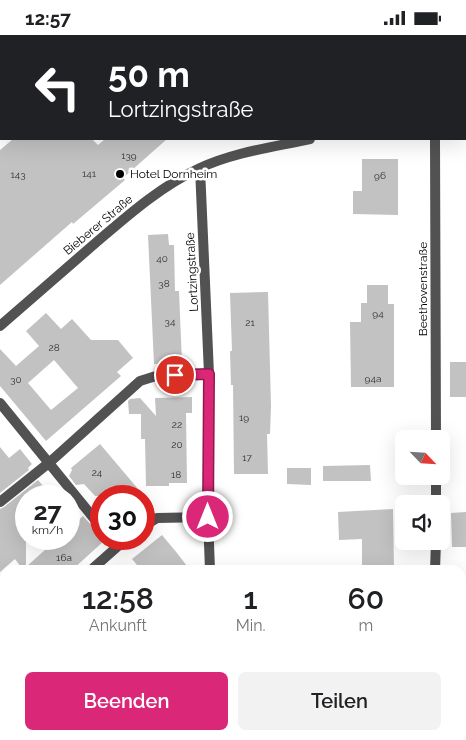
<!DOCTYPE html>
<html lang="de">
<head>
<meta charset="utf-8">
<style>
	:root { --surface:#fff; --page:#f2f2f2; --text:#202124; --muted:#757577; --accent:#db2777 }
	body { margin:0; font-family:Raleway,sans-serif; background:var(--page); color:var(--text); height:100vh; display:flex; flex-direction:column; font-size:19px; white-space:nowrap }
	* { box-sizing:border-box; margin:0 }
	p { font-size:16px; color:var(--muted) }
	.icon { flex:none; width:28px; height:28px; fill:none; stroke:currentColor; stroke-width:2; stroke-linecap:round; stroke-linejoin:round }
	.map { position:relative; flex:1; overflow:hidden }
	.panel { position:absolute; left:0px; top:530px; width:466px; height:175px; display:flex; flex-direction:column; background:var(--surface); border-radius:15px 15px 0 0; box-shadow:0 5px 20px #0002 }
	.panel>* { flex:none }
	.banner { position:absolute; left:0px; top:0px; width:466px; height:105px; box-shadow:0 5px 20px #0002; background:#202124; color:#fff; overflow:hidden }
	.needle { width:32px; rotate:115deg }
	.fabs { position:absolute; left:395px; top:395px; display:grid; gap:10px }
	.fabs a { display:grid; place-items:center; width:55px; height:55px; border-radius:8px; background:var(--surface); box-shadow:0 5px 20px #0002; font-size:25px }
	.speed { position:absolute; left:15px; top:450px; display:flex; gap:10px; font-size:25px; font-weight:700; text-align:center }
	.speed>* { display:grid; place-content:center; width:65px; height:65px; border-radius:50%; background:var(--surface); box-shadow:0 5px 20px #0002; line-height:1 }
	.speed small { font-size:12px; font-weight:400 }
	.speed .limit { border:8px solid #d22; background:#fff; color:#111 }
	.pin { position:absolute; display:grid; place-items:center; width:42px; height:42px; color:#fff; margin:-21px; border:2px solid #fff; border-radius:50%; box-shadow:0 1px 5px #0007 }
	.me { position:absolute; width:55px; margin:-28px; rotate:0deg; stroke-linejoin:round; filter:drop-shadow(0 0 4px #0008) }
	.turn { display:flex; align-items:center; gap:18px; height:105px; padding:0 25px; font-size:22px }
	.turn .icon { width:65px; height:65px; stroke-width:2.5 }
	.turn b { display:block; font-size:35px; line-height:42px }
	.eta { display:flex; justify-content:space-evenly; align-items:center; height:85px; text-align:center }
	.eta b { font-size:30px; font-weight:600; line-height:35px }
	.button { display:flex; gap:10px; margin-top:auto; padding:10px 25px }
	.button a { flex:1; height:58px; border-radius:8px; background:var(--accent); color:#fff; font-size:20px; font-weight:600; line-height:58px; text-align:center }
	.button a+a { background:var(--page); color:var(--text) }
	.status { display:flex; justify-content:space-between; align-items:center; height:35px; padding:0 25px; background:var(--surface); direction:ltr }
	.status svg { height:14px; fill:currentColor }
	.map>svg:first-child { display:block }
</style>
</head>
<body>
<div class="status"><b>12:57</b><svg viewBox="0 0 49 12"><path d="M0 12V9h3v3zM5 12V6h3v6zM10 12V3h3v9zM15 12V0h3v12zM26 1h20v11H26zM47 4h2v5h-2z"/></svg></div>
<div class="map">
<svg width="466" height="705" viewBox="0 0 466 705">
	<rect width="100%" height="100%" fill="#fff"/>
	<path fill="#d9d9d9" d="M5 643V697L0 691V647Z"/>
	<path fill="#c2c2c2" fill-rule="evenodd" d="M13 104H92L98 110 105 104H167L123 143 125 145 73 189 72 187 0 250V115Z
		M362 124H398V180L353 179V156H362Z
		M168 199 169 210H174L175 256H179L182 328 154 329 148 200Z
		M367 250H388V269H394V352H351L350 287H361V268H367Z
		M268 257 271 371 270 399H267L268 439H234L233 350H231L230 316H232L230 258Z
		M46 278 61 294 72 284 91 305H118L133 323 117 337 121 341 46 406 0 351V314L16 331 39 311 26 296ZM54 325 78 353 51 375 28 348Z
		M450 327H466V362H450Z
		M192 362V378H186L187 448H169V451H146L145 404H141V379H129L128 366 130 364 140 363 156 381 155 363Z
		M100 409 144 461H95L84 449 76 450 69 441 72 435 71 433Z
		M0 412 9 423 20 414 32 429 28 433 29 435 0 458Z
		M370 430 371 446H323V431Z
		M287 433H311V450L287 449Z
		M38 445 52 461H26V532L57 504H69V494L83 481 101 501V504L105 505 72 535H23L15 524 0 537V474L4 472Z
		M393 474 394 534H362V504L339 505 338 477Z
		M466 477V512H452L451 478Z
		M162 500 177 518 190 535H141L132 524Z"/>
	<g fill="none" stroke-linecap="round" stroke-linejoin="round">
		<path stroke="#525252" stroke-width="10" d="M361 0V1
			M465 65H466
			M435 104 436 404
			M200 133 209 339 208 482 210 535
			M0 291C31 264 61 238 92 211 126 182 159 152 200 133 234 117 274 112 310 104
			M0 368 101 492
			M0 467 50 427 140 346 159 340 209 339
			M436 469V441
			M144 491 157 483 208 482
			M91 535 126 504
			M435 535 436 506
			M0 639 5 634
			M216 700V705
			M435 705V700"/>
	</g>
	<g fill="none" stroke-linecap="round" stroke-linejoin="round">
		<g stroke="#8e194d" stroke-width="12">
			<path id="route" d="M175 340 209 339 208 482"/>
		</g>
		<use href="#route" stroke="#db2777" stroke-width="9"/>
	</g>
	<circle fill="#000" stroke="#fff" stroke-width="2" cx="120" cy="139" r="5"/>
	<g text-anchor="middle" stroke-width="5" stroke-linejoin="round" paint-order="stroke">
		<g font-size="10" fill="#303030">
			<text x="129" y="124">139</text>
			<text x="89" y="142">141</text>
			<text x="18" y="143">143</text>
			<text x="380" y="144">96</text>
			<text x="162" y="227">40</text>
			<text x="164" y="252">38</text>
			<text x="378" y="282">94</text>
			<text x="170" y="290">34</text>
			<text x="250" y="291">21</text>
			<text x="54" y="316">28</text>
			<text x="373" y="347">94a</text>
			<text x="16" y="348">30</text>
			<text x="244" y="386">19</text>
			<text x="177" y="393">22</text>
			<text x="177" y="413">20</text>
			<text x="247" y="426">17</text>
			<text x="97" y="441">24</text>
			<text x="176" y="443">18</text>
			<text x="64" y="526">16a</text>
		</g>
		<g font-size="12" fill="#000" stroke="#fff" text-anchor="start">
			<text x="130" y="143">Hotel Dornheim</text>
		</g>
		<g font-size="12" fill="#000" stroke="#fff">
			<text transform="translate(98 190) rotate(-40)" y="4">Bieberer Straße</text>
			<text transform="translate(192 237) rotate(-93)" y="4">Lortzingstraße</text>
			<text transform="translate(423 254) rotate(-90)" y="4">Beethovenstraße</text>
		</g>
	</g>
</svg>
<div class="fabs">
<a><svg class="needle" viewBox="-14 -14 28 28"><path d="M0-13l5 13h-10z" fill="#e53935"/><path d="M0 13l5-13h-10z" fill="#757577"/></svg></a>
<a><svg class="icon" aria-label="sound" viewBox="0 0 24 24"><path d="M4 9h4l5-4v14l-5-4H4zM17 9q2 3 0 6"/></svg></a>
</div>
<div class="speed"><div>27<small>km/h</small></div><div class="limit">30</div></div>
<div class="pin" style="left:175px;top:340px;background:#d93025"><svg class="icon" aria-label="arrive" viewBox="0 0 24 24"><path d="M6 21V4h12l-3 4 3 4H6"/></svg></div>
<svg class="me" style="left:208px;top:482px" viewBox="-20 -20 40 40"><circle r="17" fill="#db2777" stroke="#fff" stroke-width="3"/><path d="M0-11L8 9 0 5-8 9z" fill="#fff"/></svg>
<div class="banner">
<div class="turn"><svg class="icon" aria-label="left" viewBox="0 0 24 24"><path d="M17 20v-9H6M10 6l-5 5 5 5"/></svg><div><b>50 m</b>Lortzingstraße</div></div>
</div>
<section class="panel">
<div class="eta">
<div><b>12:58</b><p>Ankunft</p></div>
<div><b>1</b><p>Min.</p></div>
<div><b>60</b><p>m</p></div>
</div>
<div class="button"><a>Beenden</a><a>Teilen</a></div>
</section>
</div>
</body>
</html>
